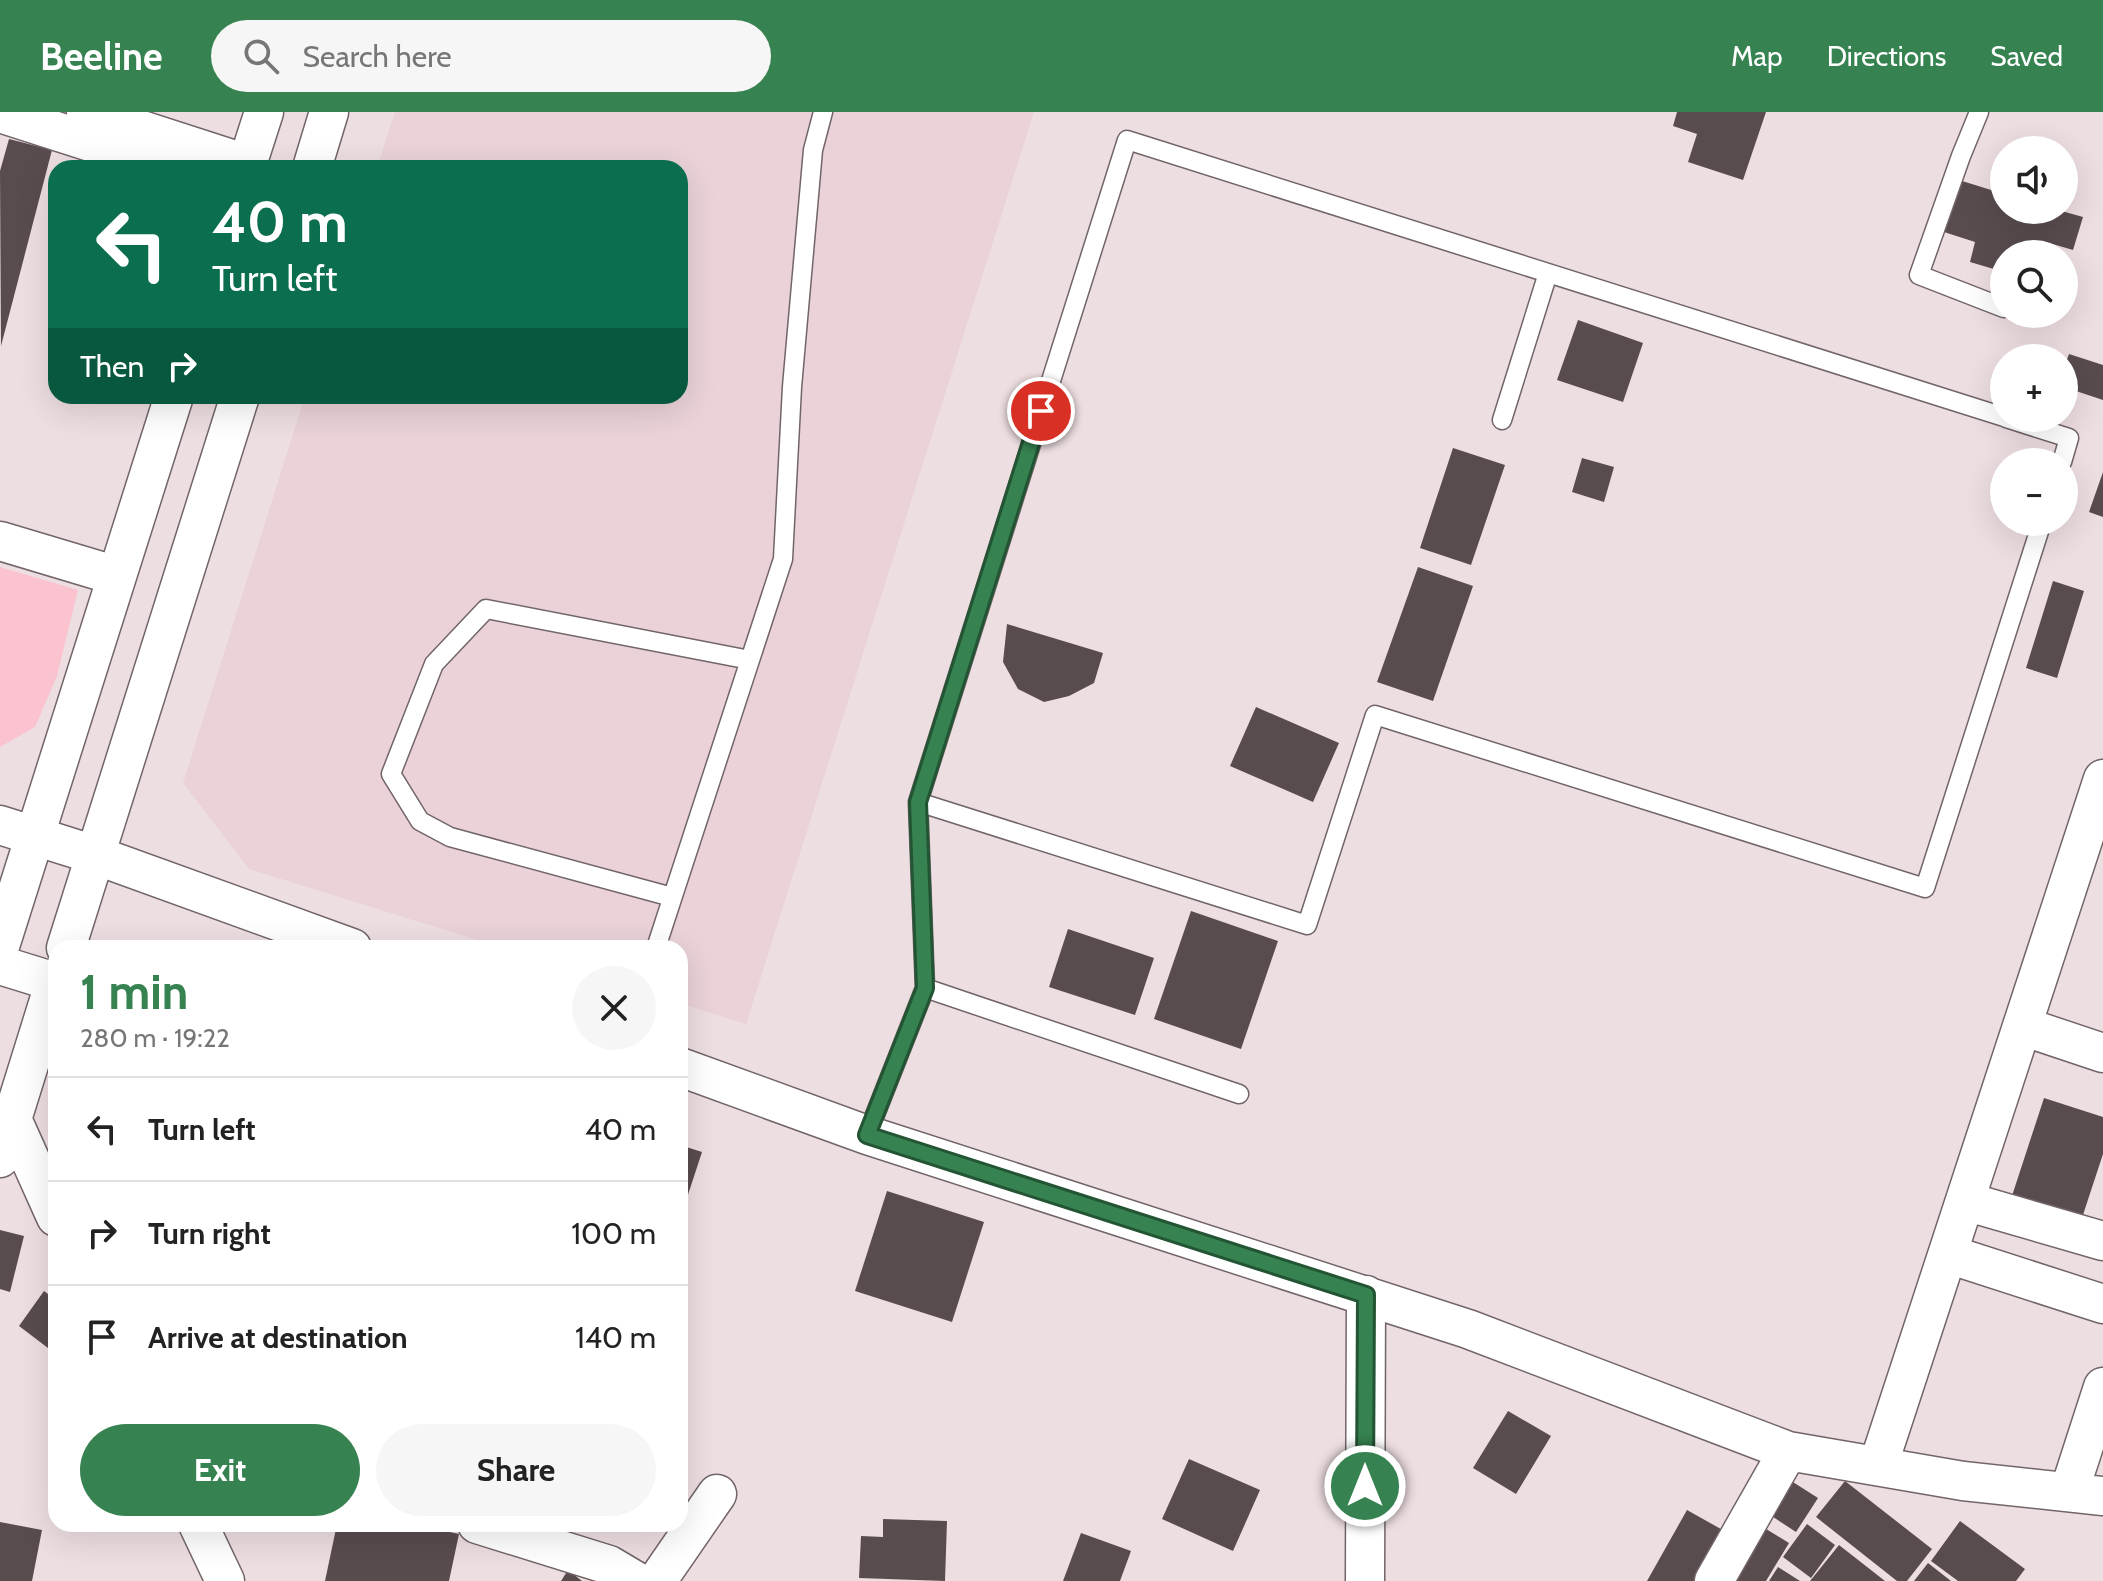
<!DOCTYPE html>
<html lang="en">
<head>
<meta charset="utf-8">
<style>
	:root { --surface:#fff; --page:#f6f6f6; --text:#222; --muted:#767676; --line:#e0e0e0; --accent:#368250 }
	body { margin:0; font-family:Cabin,sans-serif; background:var(--page); color:var(--text); height:100vh; display:flex; flex-direction:column; font-size:30px; white-space:nowrap }
	* { box-sizing:border-box; margin:0 }
	p { font-size:26px; color:var(--muted) }
	.icon { flex:none; width:44px; height:44px; fill:none; stroke:currentColor; stroke-width:2; stroke-linecap:round; stroke-linejoin:round }
	.map { position:relative; flex:1; overflow:hidden }
	.drawer { position:absolute; left:48px; top:828px; width:640px; height:592px; display:flex; flex-direction:column; background:var(--surface); border-radius:24px; box-shadow:0 8px 32px #0002 }
	.drawer>* { flex:none }
	.guide { position:absolute; left:48px; top:48px; width:640px; height:244px; border-radius:24px; box-shadow:0 8px 32px #0002; background:#0b6e4f; color:#fff; overflow:hidden }
	.controls { position:absolute; left:1990px; top:24px; display:grid; gap:16px }
	.controls a { display:grid; place-items:center; width:88px; height:88px; border-radius:50%; background:var(--surface); box-shadow:0 8px 32px #0002; font-size:40px }
	.pin { position:absolute; display:grid; place-items:center; width:68px; height:68px; color:#fff; margin:-34px; border:4px solid #fff; border-radius:50%; box-shadow:0 2px 8px #0007 }
	.me { position:absolute; width:88px; margin:-44px; rotate:0deg; stroke-linejoin:round; filter:drop-shadow(0 0 6px #0008) }
	.turn { display:flex; align-items:center; gap:28px; height:168px; padding:0 32px; font-size:36px }
	.turn .icon { width:104px; height:104px; stroke-width:2.5 }
	.turn b { display:block; font-size:56px; line-height:68px }
	.then { display:flex; align-items:center; height:76px; padding:0 32px; background:#0003; gap:16px; font-size:30px }
	.round { display:grid; place-items:center; flex:none; width:84px; height:84px; border-radius:42px; background:var(--page) }
	.headline { display:flex; align-items:center; justify-content:space-between; height:136px; padding:0 32px }
	h1 { font-size:48px; font-weight:700; line-height:60px; color:var(--accent) }
	.button { display:flex; gap:16px; margin-top:auto; padding:16px 32px }
	.button a { flex:1; height:92px; border-radius:48px; background:var(--accent); color:#fff; font-size:32px; font-weight:700; line-height:92px; text-align:center }
	.button a+a { background:var(--page); color:var(--text) }
	ul { padding:0; list-style:none }
	li { display:flex; align-items:center; gap:24px; height:104px; padding:0 32px; border-top:2px solid var(--line) }
	li div { flex:1 }
	li b { display:block; font-size:30px }
	li em { font-style:normal }
	header { display:flex; align-items:center; gap:48px; box-sizing:border-box; height:112px; padding:0 40px; background:var(--accent); color:#fff }
	header strong { font-size:38px }
	nav { display:flex; gap:44px; margin-inline-start:auto; font-size:28px }
	.search { width:560px; height:72px; background:var(--page); display:flex; align-items:center; gap:20px; box-sizing:border-box; padding:0 28px; border-radius:44px; color:var(--muted); font-size:30px }
	.map>svg:first-child { display:block }
</style>
</head>
<body>
<header>
<strong>Beeline</strong>
<div class="search"><svg class="icon" aria-label="search" viewBox="0 0 24 24"><circle cx="10" cy="10" r="6"/><path d="M15 15l6 6"/></svg>Search here</div>
<nav><a>Map</a><a>Directions</a><a>Saved</a></nav>
</header>
<div class="map">
<svg width="2103" height="1469" viewBox="0 0 2103 1469">
	<rect width="100%" height="100%" fill="#eddee1"/>
	<path fill="#ead2d8" d="M395 0H1034L746 912 680 891V836H503L249 757 183 671 305 284H680V56H377Z"/>
	<path fill="#fbc2d0" d="M0 455 78 478 57 564 35 615 0 635Z"/>
	<path fill="#594c4f" d="M1677 0H1766L1743 68 1688 50 1697 22 1673 14Z
		M9 27 52 38 1 234 0 59Z
		M1959 68 2004 82V98H2058L2083 105 2073 138 2049 131 2046 142H2004V160L1970 150 1975 130 1944 120Z
		M1578 208 1643 231 1623 290 1557 268Z
		M2069 242 2103 253V288L2064 275V256Z
		M1453 336 1505 353 1471 453 1420 436Z
		M1582 346 1614 355 1604 390 1572 380Z
		M2103 360V405L2089 400Z
		M1418 455 1473 474 1433 589 1377 570Z
		M2053 469 2084 479 2057 566 2026 556Z
		M1007 512 1103 541 1094 571 1069 584 1044 590 1018 577 1003 550Z
		M1256 595 1339 631 1313 690 1230 654Z
		M1191 799 1278 829 1241 937 1154 907Z
		M1068 817 1154 846 1135 903 1049 875Z
		M2044 986 2103 1005V1042L2079 1115 2009 1093Z
		M680 1033 702 1040 681 1104H680Z
		M887 1079 984 1110 952 1210 855 1179Z
		M0 1118 24 1124 10 1180 0 1177Z
		M44 1179 56 1188V1225L48 1236 19 1214Z
		M1508 1299 1551 1324 1516 1382 1473 1356Z
		M1189 1347 1260 1378 1233 1439 1162 1407Z
		M1785 1365 1818 1386 1796 1420 1764 1399Z
		M1845 1369 1932 1437 1907 1469H1897L1816 1405Z
		M1687 1398 1728 1421 1701 1469H1647Z
		M883 1407 947 1409 945 1469 859 1466 861 1424 883 1425Z
		M1753 1409 1789 1431 1766 1469H1716Z
		M1960 1409 2025 1457 2016 1469H1958L1931 1449Z
		M0 1410 42 1418 32 1469H0Z
		M337 1412H412L459 1422 449 1469H325Z
		M1807 1412 1835 1433 1811 1466 1783 1445Z
		M1081 1421 1131 1439 1120 1469H1063Z
		M1839 1433 1885 1469H1810Z
		M1928 1451 1951 1469H1914Z
		M1778 1455 1800 1469H1769Z
		M568 1458 582 1469H561Z"/>
	<g fill="none" stroke-linecap="round" stroke-linejoin="round">
		<g stroke="#726568" stroke-width="21">
			<path id="lane" d="M1979 0 1961 44 1919 163 2004 196
				M2006 306 2069 326 2062 350
				M1502 308 1548 161
				M918 690 1307 813 1375 603 1925 776 2042 410
				M672 785 450 725 420 709 391 662 434 552 486 497 750 548
				M656 836 783 447 792 275 813 38 823 0
				M925 876 1239 982
				M867 1023 925 876 918 690 1127 28 2004 305"/>
		</g>
		<g stroke="#726568" stroke-width="41">
			<path id="street" d="M86 0 247 52
				M0 1 171 56
				M246 56 264 0
				M312 56 329 0
				M0 429 117 464
				M0 713 95 743 352 836
				M0 834 174 284
				M66 836 240 284
				M0 853 55 870
				M2022 914 2103 941
				M680 955 867 1023 1468 1217 1788 1339 1963 1369 2103 1384
				M3 1004 12 1007 56 1105
				M0 1046 56 866
				M1965 1089 2103 1129
				M1948 1142 2103 1192
				M1878 1354 2103 667
				M2069 1380 2103 1275
				M198 1412 225 1469
				M477 1412 609 1453 636 1469
				M657 1469 717 1382
				M1365 1469 1366 1183
				M1714 1469 1788 1339"/>
		</g>
		<use href="#lane" stroke="#fff" stroke-width="18"/>
		<use href="#street" stroke="#fff" stroke-width="38"/>
	</g>
	<g fill="none" stroke-linecap="round" stroke-linejoin="round">
		<g stroke="#235434" stroke-width="20">
			<path id="route" d="M1041 299 918 690 925 876 867 1023 1366 1183 1365 1374"/>
		</g>
		<use href="#route" stroke="#368250" stroke-width="14"/>
	</g>
</svg>
<div class="controls">
<a><svg class="icon" aria-label="sound" viewBox="0 0 24 24"><path d="M4 9h4l5-4v14l-5-4H4zM17 9q2 3 0 6"/></svg></a>
<a><svg class="icon" aria-label="search" viewBox="0 0 24 24"><circle cx="10" cy="10" r="6"/><path d="M15 15l6 6"/></svg></a>
<a>+</a>
<a>−</a>
</div>
<div class="pin" style="left:1041px;top:299px;background:#d93025"><svg class="icon" aria-label="arrive" viewBox="0 0 24 24"><path d="M6 21V4h12l-3 4 3 4H6"/></svg></div>
<svg class="me" style="left:1365px;top:1374px" viewBox="-20 -20 40 40"><circle r="17" fill="#368250" stroke="#fff" stroke-width="3"/><path d="M0-11L8 9 0 5-8 9z" fill="#fff"/></svg>
<div class="guide">
<div class="turn"><svg class="icon" aria-label="left" viewBox="0 0 24 24"><path d="M17 20v-9H6M10 6l-5 5 5 5"/></svg><div><b>40 m</b>Turn left</div></div>
<div class="then">Then<svg class="icon" aria-label="right" viewBox="0 0 24 24"><path d="M7 20v-9h11M14 6l5 5-5 5"/></svg></div>
</div>
<section class="drawer">
<div class="headline"><div><h1>1 min</h1><p>280 m · 19:22</p></div><a class="round"><svg class="icon" aria-label="close" viewBox="0 0 24 24"><path d="M6 6l12 12M18 6L6 18"/></svg></a></div>
<ul>
<li><svg class="icon" aria-label="left" viewBox="0 0 24 24"><path d="M17 20v-9H6M10 6l-5 5 5 5"/></svg><div><b>Turn left</b></div><em>40 m</em></li>
<li><svg class="icon" aria-label="right" viewBox="0 0 24 24"><path d="M7 20v-9h11M14 6l5 5-5 5"/></svg><div><b>Turn right</b></div><em>100 m</em></li>
<li><svg class="icon" aria-label="arrive" viewBox="0 0 24 24"><path d="M6 21V4h12l-3 4 3 4H6"/></svg><div><b>Arrive at destination</b></div><em>140 m</em></li>
</ul>
<div class="button"><a>Exit</a><a>Share</a></div>
</section>
</div>
</body>
</html>
